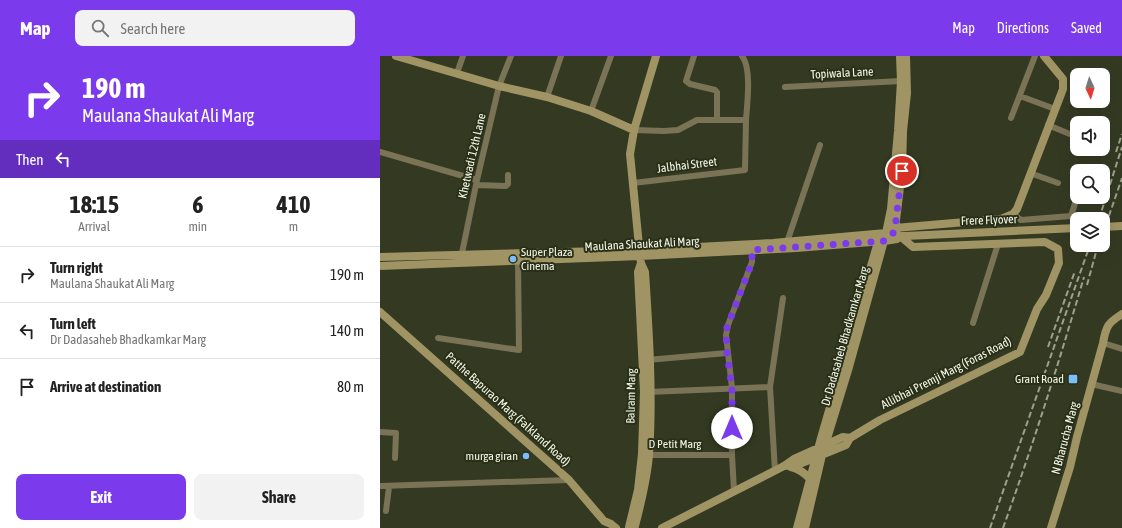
<!DOCTYPE html>
<html lang="en">
<head>
<meta charset="utf-8">
<style>
	:root { --surface:#fff; --page:#f2f2f2; --text:#222; --muted:#767676; --line:#e0e0e0; --accent:#7c3aed }
	body { margin:0; font-family:"Asap Condensed",sans-serif; background:var(--page); color:var(--text); height:100vh; display:flex; flex-direction:column; font-size:15px; white-space:nowrap }
	* { box-sizing:border-box; margin:0 }
	p { font-size:13px; color:var(--muted) }
	.icon { flex:none; width:22px; height:22px; fill:none; stroke:currentColor; stroke-width:2; stroke-linecap:round; stroke-linejoin:round }
	.map { position:relative; flex:1; overflow:hidden }
	.drawer { display:flex; flex-direction:column; background:var(--surface); width:380px }
	.drawer>* { flex:none }
	.banner { background:#7c3aed; color:#fff; overflow:hidden }
	.needle { width:26px; rotate:176deg }
	.buttons { position:absolute; left:690px; top:12px; display:grid; gap:8px }
	.buttons a { display:grid; place-items:center; width:40px; height:40px; border-radius:8px; background:var(--surface); box-shadow:0 4px 16px #0002; font-size:20px }
	.pin { position:absolute; display:grid; place-items:center; width:34px; height:34px; color:#fff; margin:-17px; border:2px solid #fff; border-radius:50%; box-shadow:0 1px 4px #0007 }
	.me { position:absolute; width:44px; margin:-22px; rotate:0deg; stroke-linejoin:round; filter:drop-shadow(0 0 3px #0008) }
	.turn { display:flex; align-items:center; gap:14px; height:84px; padding:0 16px; font-size:18px }
	.turn .icon { width:52px; height:52px; stroke-width:2.5 }
	.turn b { display:block; font-size:28px; line-height:34px }
	.then { display:flex; align-items:center; height:38px; padding:0 16px; background:#0003; gap:8px; font-size:15px }
	.eta { display:flex; justify-content:space-evenly; align-items:center; height:68px; text-align:center }
	.eta b { font-size:24px; font-weight:700; line-height:28px }
	.action { display:flex; gap:8px; margin-top:auto; padding:8px 16px }
	.action a { flex:1; height:46px; border-radius:8px; background:var(--accent); color:#fff; font-size:16px; font-weight:700; line-height:46px; text-align:center }
	.action a+a { background:var(--page); color:var(--text) }
	ul { padding:0; list-style:none }
	li { display:flex; align-items:center; gap:12px; height:56px; padding:0 16px; border-top:1px solid var(--line) }
	li div { flex:1 }
	li b { display:block; font-size:15px }
	li em { font-style:normal }
	header { display:flex; align-items:center; gap:24px; box-sizing:border-box; height:56px; padding:0 20px; background:var(--accent); color:#fff }
	header strong { font-size:19px }
	nav { display:flex; gap:22px; margin-inline-start:auto; font-size:14px }
	.search { width:280px; height:36px; background:var(--page); display:flex; align-items:center; gap:10px; box-sizing:border-box; padding:0 14px; border-radius:8px; color:var(--muted); font-size:15px }
	main { display:flex; flex:1; min-height:0 }
	.map>svg:first-child { display:block }
</style>
</head>
<body>
<header>
<strong>Map</strong>
<div class="search"><svg class="icon" aria-label="search" viewBox="0 0 24 24"><circle cx="10" cy="10" r="6"/><path d="M15 15l6 6"/></svg>Search here</div>
<nav><a>Map</a><a>Directions</a><a>Saved</a></nav>
</header>
<main>
<section class="drawer">
<div class="banner">
<div class="turn"><svg class="icon" aria-label="right" viewBox="0 0 24 24"><path d="M7 20v-9h11M14 6l5 5-5 5"/></svg><div><b>190 m</b>Maulana Shaukat Ali Marg</div></div>
<div class="then">Then<svg class="icon" aria-label="left" viewBox="0 0 24 24"><path d="M17 20v-9H6M10 6l-5 5 5 5"/></svg></div>
</div>
<div class="eta">
<div><b>18:15</b><p>Arrival</p></div>
<div><b>6</b><p>min</p></div>
<div><b>410</b><p>m</p></div>
</div>
<ul>
<li><svg class="icon" aria-label="right" viewBox="0 0 24 24"><path d="M7 20v-9h11M14 6l5 5-5 5"/></svg><div><b>Turn right</b><p>Maulana Shaukat Ali Marg</p></div><em>190 m</em></li>
<li><svg class="icon" aria-label="left" viewBox="0 0 24 24"><path d="M17 20v-9H6M10 6l-5 5 5 5"/></svg><div><b>Turn left</b><p>Dr Dadasaheb Bhadkamkar Marg</p></div><em>140 m</em></li>
<li><svg class="icon" aria-label="arrive" viewBox="0 0 24 24"><path d="M6 21V4h12l-3 4 3 4H6"/></svg><div><b>Arrive at destination</b></div><em>80 m</em></li>
</ul>
<div class="action"><a>Exit</a><a>Share</a></div>
</section>
<div class="map">
<svg width="742" height="472" viewBox="0 0 742 472">
	<rect width="100%" height="100%" fill="#343a22"/>
	<g fill="none" stroke-linecap="round" stroke-linejoin="round">
		<path stroke="#7b7356" stroke-width="6" d="M314 0 306 25 310 28 335 34 337 36V64
			M362 0C372 12 367 49 366 64
			M77 17 83 0
			M405 31 521 25
			M640 40 675 53
			M167 41 181 0
			M211 55 231 0
			M631 62 655 0
			M668 69 697 81
			M0 96 97 124
			M650 117 678 127
			M253 127 365 114 366 64H317L298 74 284 75 254 74
			M96 129 126 130 128 128V119
			M633 158 641 164 691 160 697 141
			M407 186 440 89
			M81 202 97 124 119 30 131 0
			M593 267 618 188
			M58 282 139 294 138 205
			M723 287 742 293
			M267 304 347 297
			M711 328 742 335
			M268 336 390 331
			M0 376 16 377 15 402
			M265 399H352
			M395 415 390 331 403 242
			M0 430 189 424
			M354 435 352 399V332L346 279 348 269 372 206V194
			M6 455 9 431"/>
		<path stroke="#a19464" stroke-width="8" d="M16 0 119 30 167 41 211 55 254 74
			M515 172 621 163 633 158 637 153 683 33V23L664 0
			M0 201 260 194 393 187 506 177 516 178 519 180
			M0 210 260 200 416 192 504 185 517 183 519 180H525L697 172
			M0 256 189 424 224 465 231 468 236 472
			M404 410 417 409 466 389 470 382 500 364 640 296 657 253 666 239 679 207 678 193 665 186 533 191 520 180
			M411 411C419 413 424 416 430 423
			M255 470C261 447 267 423 269 399 273 338 269 277 265 216L261 207 260 200 250 98 254 74 276 0
			M249 471 258 434 262 398 264 336 258 216 261 207
			M282 472 404 410 414 403 463 381 470 382
			M417 472 441 382 498 186 506 177 511 153 518 75 521 25 520 0
			M425 472 442 399 469 311 504 185 513 177 515 172 522 115 523 75 527 37 526 0
			M671 472 690 411 697 381 723 287C726 270 728 267 742 258"/>
		<path stroke="#9ba18d" stroke-width="2" stroke-dasharray="6 3" stroke-linecap="butt" d="M736 96 742 78
			M719 163 742 91
			M723 177 742 122
			M707 229 718 189
			M668 291 695 215
			M610 472 710 189
			M623 472C653 389 679 306 704 221"/>
		<path stroke="#a19464" stroke-width="8" d="M723 171 742 170"/>
	</g>
	<g fill="none" stroke-linecap="round" stroke-linejoin="round">
		<path stroke="#7c3aed" stroke-width="7" stroke-dasharray="0 12.6" d="M352 372V332L347 297 346 274 372 206V194L504 185 513 177 515 172 522 115"/>
	</g>
	<g fill="#7cbef9" stroke="#2a3018" stroke-width="1.5">
		<circle cx="133" cy="203" r="4"/>
		<rect x="688" y="318" width="10" height="10" rx="2"/>
		<circle cx="146" cy="400" r="4"/>
	</g>
	<g text-anchor="middle" stroke-width="4" stroke-linejoin="round" paint-order="stroke">
		<g font-size="12" fill="#f2f7e7" stroke="#2a3018">
			<text transform="translate(462 17) rotate(-3)" y="4">Topiwala Lane</text>
			<text transform="translate(92 100) rotate(-77)" y="4">Khetwadi 12th Lane</text>
			<text transform="translate(307 109) rotate(-7)" y="4">Jalbhai Street</text>
			<text transform="translate(609 164) rotate(-2)" y="4">Frere Flyover</text>
			<text transform="translate(262 188) rotate(-3)" y="4">Maulana Shaukat Ali Marg</text>
			<text transform="translate(465 280) rotate(-74)" y="4">Dr Dadasaheb Bhadkamkar Marg</text>
			<text transform="translate(566 317) rotate(-27)" y="4">Allibhai Premji Marg (Foras Road)</text>
			<text transform="translate(251 340) rotate(-89)" y="4">Balram Marg</text>
			<text transform="translate(128 353) rotate(42)" y="4">Patthe Bapurao Marg (Falkland Road)</text>
			<text transform="translate(685 382) rotate(-75)" y="4">N Bharucha Marg</text>
			<text x="295" y="392">D Petit Marg</text>
		</g>
		<g font-size="12" fill="#f2f7e7" stroke="#2a3018" text-anchor="end">
			<text x="141" y="200" text-anchor="start">Super Plaza<tspan x="141" dy="14">Cinema</tspan></text>
			<text x="684" y="327">Grant Road</text>
			<text x="138" y="404">murga giran</text>
		</g>
	</g>
</svg>
<div class="buttons">
<a><svg class="needle" viewBox="-14 -14 28 28"><path d="M0-13l5 13h-10z" fill="#e53935"/><path d="M0 13l5-13h-10z" fill="#767676"/></svg></a>
<a><svg class="icon" aria-label="sound" viewBox="0 0 24 24"><path d="M4 9h4l5-4v14l-5-4H4zM17 9q2 3 0 6"/></svg></a>
<a><svg class="icon" aria-label="search" viewBox="0 0 24 24"><circle cx="10" cy="10" r="6"/><path d="M15 15l6 6"/></svg></a>
<a><svg class="icon" aria-label="layers" viewBox="0 0 24 24"><path d="M12 4l9 5-9 5-9-5zM3 14l9 5 9-5"/></svg></a>
</div>
<div class="pin" style="left:522px;top:115px;background:#d93025"><svg class="icon" aria-label="arrive" viewBox="0 0 24 24"><path d="M6 21V4h12l-3 4 3 4H6"/></svg></div>
<svg class="me" style="left:352px;top:372px" viewBox="-20 -20 40 40"><circle r="19" fill="#fff"/><path d="M0-13L10 11 0 6-10 11z" fill="#7c3aed"/></svg>
</div>
</main>
</body>
</html>
